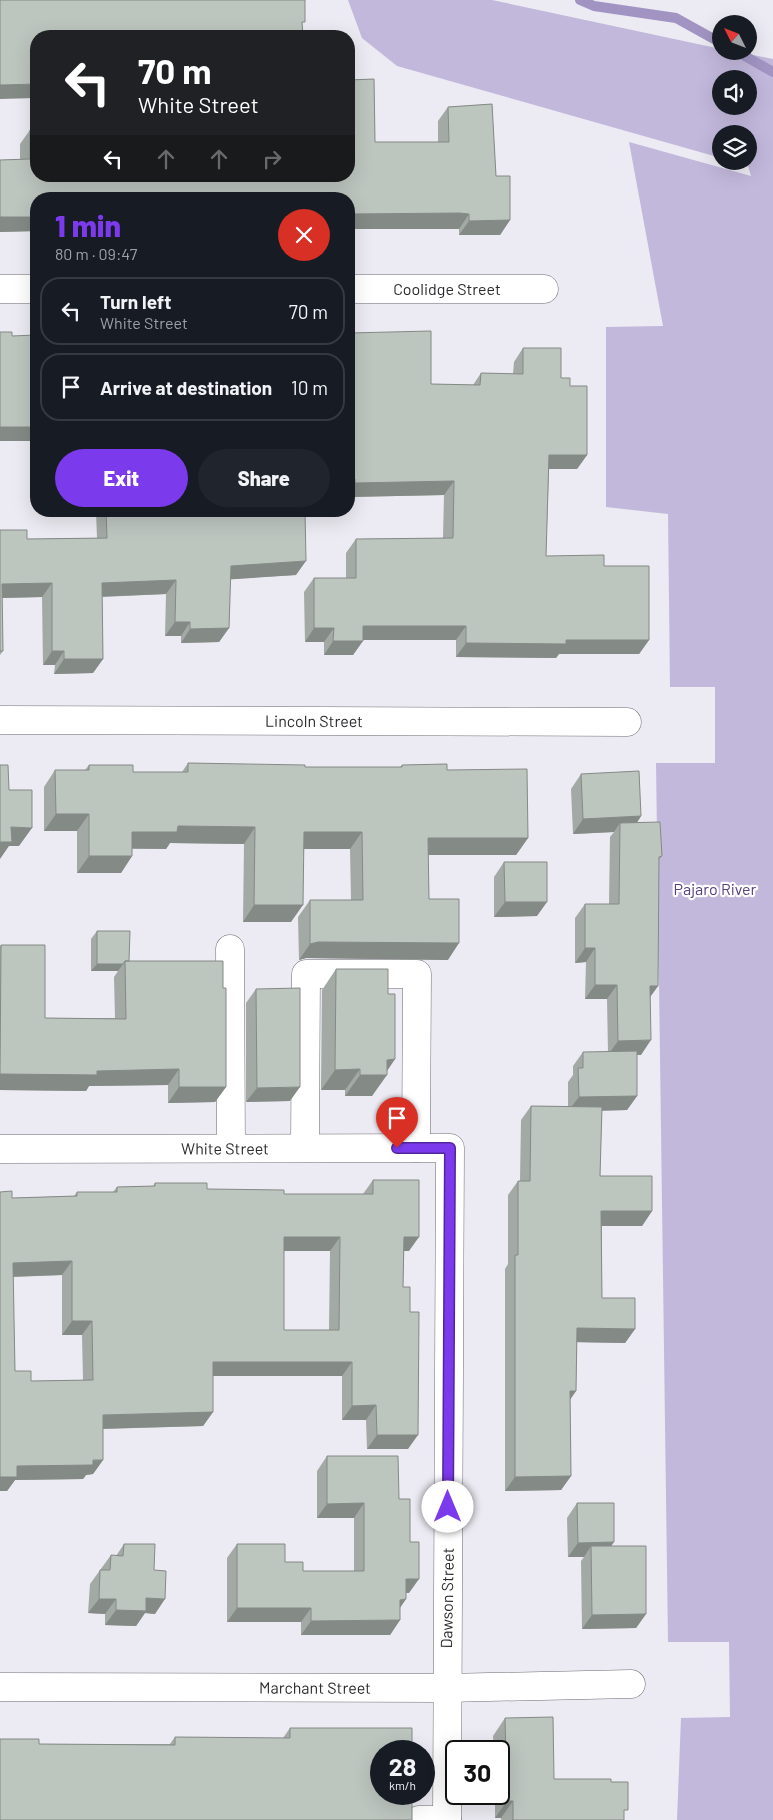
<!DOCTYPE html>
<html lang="en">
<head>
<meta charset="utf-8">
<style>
	:root { --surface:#171b24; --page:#20242c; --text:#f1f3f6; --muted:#9ea1a6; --line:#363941; --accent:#7c3aed }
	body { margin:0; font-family:Barlow,sans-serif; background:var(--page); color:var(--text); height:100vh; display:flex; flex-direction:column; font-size:19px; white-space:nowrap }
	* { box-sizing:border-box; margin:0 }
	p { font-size:16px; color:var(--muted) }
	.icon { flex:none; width:28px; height:28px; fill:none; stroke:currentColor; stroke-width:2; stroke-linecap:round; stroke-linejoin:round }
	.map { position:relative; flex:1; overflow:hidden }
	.sheet { position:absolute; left:30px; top:192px; width:325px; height:325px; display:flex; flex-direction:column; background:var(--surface); border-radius:20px; box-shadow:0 5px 20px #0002 }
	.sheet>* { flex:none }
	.hud { position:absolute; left:30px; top:30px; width:325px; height:152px; border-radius:20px; box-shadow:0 5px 20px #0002; background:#202124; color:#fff; overflow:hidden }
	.needle { width:32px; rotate:312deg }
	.fabs { position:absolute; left:712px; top:15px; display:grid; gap:10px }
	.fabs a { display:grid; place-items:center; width:45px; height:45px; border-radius:50%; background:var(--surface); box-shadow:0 5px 20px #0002; font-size:25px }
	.speed { position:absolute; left:370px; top:1740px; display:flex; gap:10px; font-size:25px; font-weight:700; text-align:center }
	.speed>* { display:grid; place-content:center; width:65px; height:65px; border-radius:50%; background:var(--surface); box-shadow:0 5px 20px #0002; line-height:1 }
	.speed small { font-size:12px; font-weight:400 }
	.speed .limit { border:2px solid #111; border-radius:8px; background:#fff; color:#111 }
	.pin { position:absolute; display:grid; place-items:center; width:42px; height:42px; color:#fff; margin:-51px -21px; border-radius:50% 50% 50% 0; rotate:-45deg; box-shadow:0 0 5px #0007 }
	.pin .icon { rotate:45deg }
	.me { position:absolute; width:55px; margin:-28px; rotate:0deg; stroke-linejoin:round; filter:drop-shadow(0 0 4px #0008) }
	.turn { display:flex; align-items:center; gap:18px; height:105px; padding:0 25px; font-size:22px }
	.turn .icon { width:65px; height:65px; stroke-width:2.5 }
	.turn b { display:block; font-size:35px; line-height:42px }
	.lanes { display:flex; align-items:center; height:48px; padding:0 25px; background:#0003; justify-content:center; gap:25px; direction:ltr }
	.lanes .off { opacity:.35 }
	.round { display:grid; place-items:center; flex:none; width:52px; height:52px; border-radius:26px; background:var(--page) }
	.summary { display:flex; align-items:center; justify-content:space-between; height:85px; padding:0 25px }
	h1 { font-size:30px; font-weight:800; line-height:38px; color:var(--accent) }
	.primary-button { display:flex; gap:10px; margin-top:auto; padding:10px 25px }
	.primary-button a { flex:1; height:58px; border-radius:30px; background:var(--accent); color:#fff; font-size:20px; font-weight:800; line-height:58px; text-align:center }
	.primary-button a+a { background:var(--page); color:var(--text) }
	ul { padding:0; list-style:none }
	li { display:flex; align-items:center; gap:15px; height:68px; margin:0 10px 8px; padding:0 15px; border:2px solid var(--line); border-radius:20px }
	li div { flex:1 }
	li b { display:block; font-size:19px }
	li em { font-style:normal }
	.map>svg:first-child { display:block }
</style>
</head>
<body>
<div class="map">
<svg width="773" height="1820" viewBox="0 0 773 1820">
	<rect width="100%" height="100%" fill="#eceaf2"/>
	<path fill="#c2b8dc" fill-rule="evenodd" d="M348 0H492L721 49V51H734L773 59V1820H677L681 1718 730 1717 729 1642H668L656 763H715V687H670L668 514 606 507V327L663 326 629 142 751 176 748 166 732 161H749V134H721V158L397 66 362 38ZM721 79H749V106H721Z"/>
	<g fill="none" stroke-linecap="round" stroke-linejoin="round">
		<path stroke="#a194c3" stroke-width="10" d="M580 0 594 6 676 18 721 43
			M736 51 773 72"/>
		<g stroke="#6e6c73" stroke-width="29">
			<g id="minor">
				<path d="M0 289H36"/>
				<path id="s1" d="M349 289H544"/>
				<path id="s2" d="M0 720 627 722"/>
				<path d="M230 949 231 1148"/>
				<path d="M305 1148 306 974H417L416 1148"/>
				<path id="s3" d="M0 1149 450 1148 447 1820"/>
				<path id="s4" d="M0 1687 446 1688 631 1684"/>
				<path d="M419 1820H447"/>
			</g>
		</g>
		<use href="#minor" stroke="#fff" stroke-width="28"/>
	</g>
	<path fill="#a3a9a4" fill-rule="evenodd" d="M374 79 375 142H438V121L448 107 492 104 496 176H510V220L500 235H459V229L449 228 349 229V199H36V231L0 232V160L20 159V144L30 130H36V176H349V80Z
		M349 333 431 384 473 385 481 373 513 374 514 362 523 348 570 386 587 455 577 469H549L546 556 604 566 649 640 639 654H559L556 658 456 657V640H363L353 655H324V642H305L304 592 314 578H346V553L356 539 443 538 444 495 349 497Z
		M96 511H170V516L252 514 251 511H305L296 575 230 579 229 628 219 642 181 643V636H165L166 594 102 597 103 659 93 673 54 674 55 665H43L42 597 2 598 3 651 0 655V530L27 539 97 538Z
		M188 763 305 767H400L402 765 447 770 528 838 516 855H428L429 899 448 960 306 958 299 960 298 917 310 900H351L350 849H304L291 922H243L244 844 170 843 166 849H132V856L121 873H77V831H44V787L55 770H85L89 765 133 772H182Z
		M581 774 641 816 637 823 662 856 659 860 658 986 650 997 641 1055H637V1096L627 1110 602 1111 600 1176 652 1211 642 1226H602V1298L635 1329 625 1343 577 1342 576 1391 570 1400 571 1476 561 1490 505 1491V1269L508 1264V1195L518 1181H520L521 1120 531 1106H568V1082L573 1075V1066L583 1052H608L607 999H585L586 962 575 963V918L585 904H609L610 837 614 832 573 834 571 789Z
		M504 862 537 916 494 917V877Z
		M97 931 129 961 223 988 226 1087 215 1102 168 1103V1085L89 1086 86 1091 0 1090V946L1 945 45 1018H115L114 977 118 971H91V939Z
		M336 969 388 994 395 1059 387 1071 372 1096H345V1090H321L322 990Z
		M256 989 290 1101 246 1102V1003Z
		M373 1180 409 1251H404L403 1287 408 1449H367L366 1420H342V1376H213V1412L203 1426 103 1429V1460L93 1474 86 1475 83 1479 15 1480 7 1491H0V1192L12 1198 74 1196 77 1192H113L117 1187 153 1186 155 1183 207 1189 284 1194H363ZM284 1251H330L329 1330H284ZM62 1275V1335H82L83 1380 31 1381 15 1371 13 1277Z
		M327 1456 399 1499 409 1593H406V1599L400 1608V1620L390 1635H301V1622H227V1558L237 1544 285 1562 303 1571H354V1518H317V1471Z
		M577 1503 611 1546 646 1614 636 1628 582 1629 581 1561 584 1557H568L567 1518Z
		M124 1544 154 1570 155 1614 145 1613 136 1626 105 1625V1614L88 1613 90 1584 111 1555 116 1556Z
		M505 1718 554 1779 611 1782 624 1816V1820H501V1818H495V1794H499V1751H494L493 1736Z
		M290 1728 412 1820 39 1744H170L175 1737 283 1738Z"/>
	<path fill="#848a86" d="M36 84V98L0 99V85Z
		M459 213 469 214 459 229H349V214Z
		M0 217H36V231L0 232Z
		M510 220 500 235H459L469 221Z
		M0 427H36V441H0Z
		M549 455H587L577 469H539Z
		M349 479H355L349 488Z
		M454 481 444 495 349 497V491L355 483Z
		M306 561 296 575 221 580 231 566Z
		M176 580 166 594 92 597 102 583Z
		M52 583 42 597 0 598 2 584Z
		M175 622H190L181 636H165Z
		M363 626H466L456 640H353Z
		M229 628 219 642 181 643 190 629Z
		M314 628H334L324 642H305Z
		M566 640H649L639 654H559L556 658 456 657 466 643Z
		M333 641H363L353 655H324Z
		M52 651H64L55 665H43Z
		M64 659H103L93 673 54 674Z
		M56 814H89L77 831H44Z
		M641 816 631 831 620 823 614 832 573 834 583 819Z
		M178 826 255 827 244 844 170 843 166 849 121 848 132 832Z
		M11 827 32 828 19 846H9L0 859V842Z
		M304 832H362L350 849H293Z
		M428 838H528L516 855H416Z
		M89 856H132L121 873H77Z
		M505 902H547L537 916 494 917Z
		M254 905H303L291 922H243Z
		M318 942 459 943 448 960 306 958 299 960 310 944Z
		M585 948H595L586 962 575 963Z
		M97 964H123L118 971H91Z
		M595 985H617L607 999H585Z
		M650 986H658L648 1000Z
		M651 1040 641 1055H608L618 1041Z
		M395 1059 384 1075H387L372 1096H345L360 1075 387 1060Z
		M179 1069 168 1085 89 1086 86 1091 0 1090V1074L97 1071Z
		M360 1069 345 1090H321L335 1070Z
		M179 1087H226L215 1102 168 1103Z
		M300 1087 290 1101 246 1102 257 1088Z
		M637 1096 627 1110 568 1111 579 1097Z
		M601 1211H652L642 1226H592Z
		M284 1237H340L330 1251H274Z
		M404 1237H419L409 1251H394Z
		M72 1261 62 1275 3 1277 13 1263Z
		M72 1321H92L82 1335H62Z
		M577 1328 635 1329 625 1343 567 1342Z
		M213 1362H352L342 1376H203Z
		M570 1391H576L566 1405Z
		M376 1405 366 1420H342L352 1406Z
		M213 1412 203 1426 93 1429 103 1415Z
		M377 1435H418L408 1449H367Z
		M103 1460 93 1474 86 1475 83 1479 15 1480 7 1491H0V1477L17 1466Z
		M571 1476 561 1490 505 1491 515 1477Z
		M364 1503 354 1518H317L327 1504Z
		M614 1542 604 1557 591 1546 584 1557H568L578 1543Z
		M406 1579H419L409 1593H396Z
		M146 1598 165 1599 155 1614 145 1613 136 1626 105 1625 116 1610Z
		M99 1599H116L105 1614 88 1613Z
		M406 1599 396 1613 400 1600Z
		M237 1608H311L301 1622H227Z
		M646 1614 636 1628 582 1629 592 1615Z
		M400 1620 390 1635H301L311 1621Z
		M507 1801H513L501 1818H495Z"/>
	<path fill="#bdc5bf" stroke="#848a86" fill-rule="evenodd" d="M0 0H305V22H302L303 36H36V84L0 85Z
		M374 79 375 142H449L448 107 492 104 496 176H510V220L469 221V214L459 213 349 214V199H36V217H0V160L30 159V130H36V176H349V80Z
		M431 331V384L480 385 481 373 523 374V348H561V378H570V386H587V455H549L546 556 604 555V566H649V640H566V644L466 643V626H363V641H333L334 628H314V578H356V539L453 538 454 481 355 483V479H349V333Z
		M0 332H12V336L36 335V427H0Z
		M106 511H170V516L262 514V511H305L306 561 231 566 229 628 190 629V622H175L176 580 102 583 103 659H64V651H52V583L2 584 3 651H0V530H27V539L107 538Z
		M188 763 305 765V767H402V765L447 764V770L527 769 528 838H428L429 899H459V943L318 942 310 944V900H363L362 832H304L303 905H254L255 827 178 826 177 832H132V856H89V814H56L55 770H89V765H133V772H188Z
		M0 765H8L9 790H32V828L11 827 12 842H0Z
		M639 771 641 816 583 819 581 774Z
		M660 822 662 856 659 857 658 986H650L651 1040 618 1041 617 985H595V948H585V904H619L620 823Z
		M504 862H547V902H505Z
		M97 931H130L129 961H125L123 964H97Z
		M1 945H45V1018L126 1019 125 961H223V988H226V1087H179V1069L97 1071V1075L0 1074Z
		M336 969H388V994H395V1059L387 1060V1075H360V1069L335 1070Z
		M300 988V1087L257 1088 256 989Z
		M637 1051V1096L579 1097 578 1068H583V1052Z
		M531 1106 602 1107 600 1176H652V1211H601L602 1298H635V1329L577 1328 576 1391H570L571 1476 515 1477V1255H518V1181H530Z
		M373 1180H419V1237H404L403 1287H410V1312H419L418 1435H377L376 1405 352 1406V1362H213V1412L103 1415V1460H93V1465L17 1466V1477H0V1192L12 1191V1198L77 1196V1192H117V1187L155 1186V1183H207V1189L284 1190V1194H373ZM284 1237H340L339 1330H284ZM72 1261V1321H92L93 1380 31 1381V1371H15L13 1263Z
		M327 1456H398L399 1499H410V1542H419V1579H406V1599L400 1600V1620L311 1621V1608H237V1544H285V1562H303V1571H364V1503L327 1504Z
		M577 1503H614V1542L578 1543Z
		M124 1544H155L154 1570 166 1571 165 1599 146 1598V1611L116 1610V1599H99L100 1570H110L111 1555 123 1556Z
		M591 1546H646V1614L592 1615Z
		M553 1717 554 1779H611V1782H628V1810H624V1820H513V1801H507L505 1718Z
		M290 1728H412V1751H381V1794H412V1820H0V1739H39V1744L175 1745V1737L290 1738Z"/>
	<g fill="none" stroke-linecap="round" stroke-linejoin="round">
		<g stroke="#51269a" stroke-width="12">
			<path id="route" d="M397 1148H450L448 1507"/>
		</g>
		<use href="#route" stroke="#7c3aed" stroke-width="9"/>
	</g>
	<g text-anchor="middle" stroke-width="4.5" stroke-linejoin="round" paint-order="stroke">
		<g font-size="16" fill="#2a292c" stroke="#fff">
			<text dy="6" stroke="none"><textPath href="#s1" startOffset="98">Coolidge Street</textPath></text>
			<text dy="6" stroke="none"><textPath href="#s2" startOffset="314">Lincoln Street</textPath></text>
			<text dy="6" stroke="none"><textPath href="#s3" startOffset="225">White Street</textPath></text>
			<text transform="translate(447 1598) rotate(-89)" y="6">Dawson Street</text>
			<text dy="6" stroke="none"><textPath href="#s4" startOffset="315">Marchant Street</textPath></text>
		</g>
		<g font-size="16" fill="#55417e" stroke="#fff">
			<text x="715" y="895">Pajaro River</text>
		</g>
	</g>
</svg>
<div class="fabs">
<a><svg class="needle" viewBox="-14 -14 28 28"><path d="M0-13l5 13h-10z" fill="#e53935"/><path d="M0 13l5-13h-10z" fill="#9ea1a6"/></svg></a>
<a><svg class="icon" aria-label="sound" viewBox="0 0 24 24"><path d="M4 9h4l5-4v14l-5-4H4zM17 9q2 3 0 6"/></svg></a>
<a><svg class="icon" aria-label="layers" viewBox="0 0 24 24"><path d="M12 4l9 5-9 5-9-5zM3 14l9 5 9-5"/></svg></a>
</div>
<div class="speed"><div>28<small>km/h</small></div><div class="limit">30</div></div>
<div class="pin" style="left:397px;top:1148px;background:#d93025"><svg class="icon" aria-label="arrive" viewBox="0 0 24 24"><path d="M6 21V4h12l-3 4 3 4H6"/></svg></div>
<svg class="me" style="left:448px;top:1507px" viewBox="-20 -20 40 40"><circle r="19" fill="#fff"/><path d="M0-13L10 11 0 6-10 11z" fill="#7c3aed"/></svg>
<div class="hud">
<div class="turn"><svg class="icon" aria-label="left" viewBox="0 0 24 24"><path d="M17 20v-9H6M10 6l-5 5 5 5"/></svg><div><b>70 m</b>White Street</div></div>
<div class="lanes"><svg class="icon" aria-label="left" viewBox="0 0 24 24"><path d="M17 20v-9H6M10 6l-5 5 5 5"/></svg><svg class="icon off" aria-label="ahead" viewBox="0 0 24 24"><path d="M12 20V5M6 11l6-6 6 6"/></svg><svg class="icon off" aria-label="ahead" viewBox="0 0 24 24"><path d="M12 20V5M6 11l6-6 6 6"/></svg><svg class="icon off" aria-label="right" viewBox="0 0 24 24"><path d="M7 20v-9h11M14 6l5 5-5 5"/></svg></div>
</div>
<section class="sheet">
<div class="summary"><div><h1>1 min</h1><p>80 m · 09:47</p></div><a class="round" style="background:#d93025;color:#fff"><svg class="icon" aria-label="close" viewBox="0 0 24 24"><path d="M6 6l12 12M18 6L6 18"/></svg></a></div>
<ul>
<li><svg class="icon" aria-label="left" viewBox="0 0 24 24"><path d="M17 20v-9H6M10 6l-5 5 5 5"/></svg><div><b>Turn left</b><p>White Street</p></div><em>70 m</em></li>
<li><svg class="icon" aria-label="arrive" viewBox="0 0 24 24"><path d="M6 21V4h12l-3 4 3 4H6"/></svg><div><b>Arrive at destination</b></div><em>10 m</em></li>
</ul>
<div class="primary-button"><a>Exit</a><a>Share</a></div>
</section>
</div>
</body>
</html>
